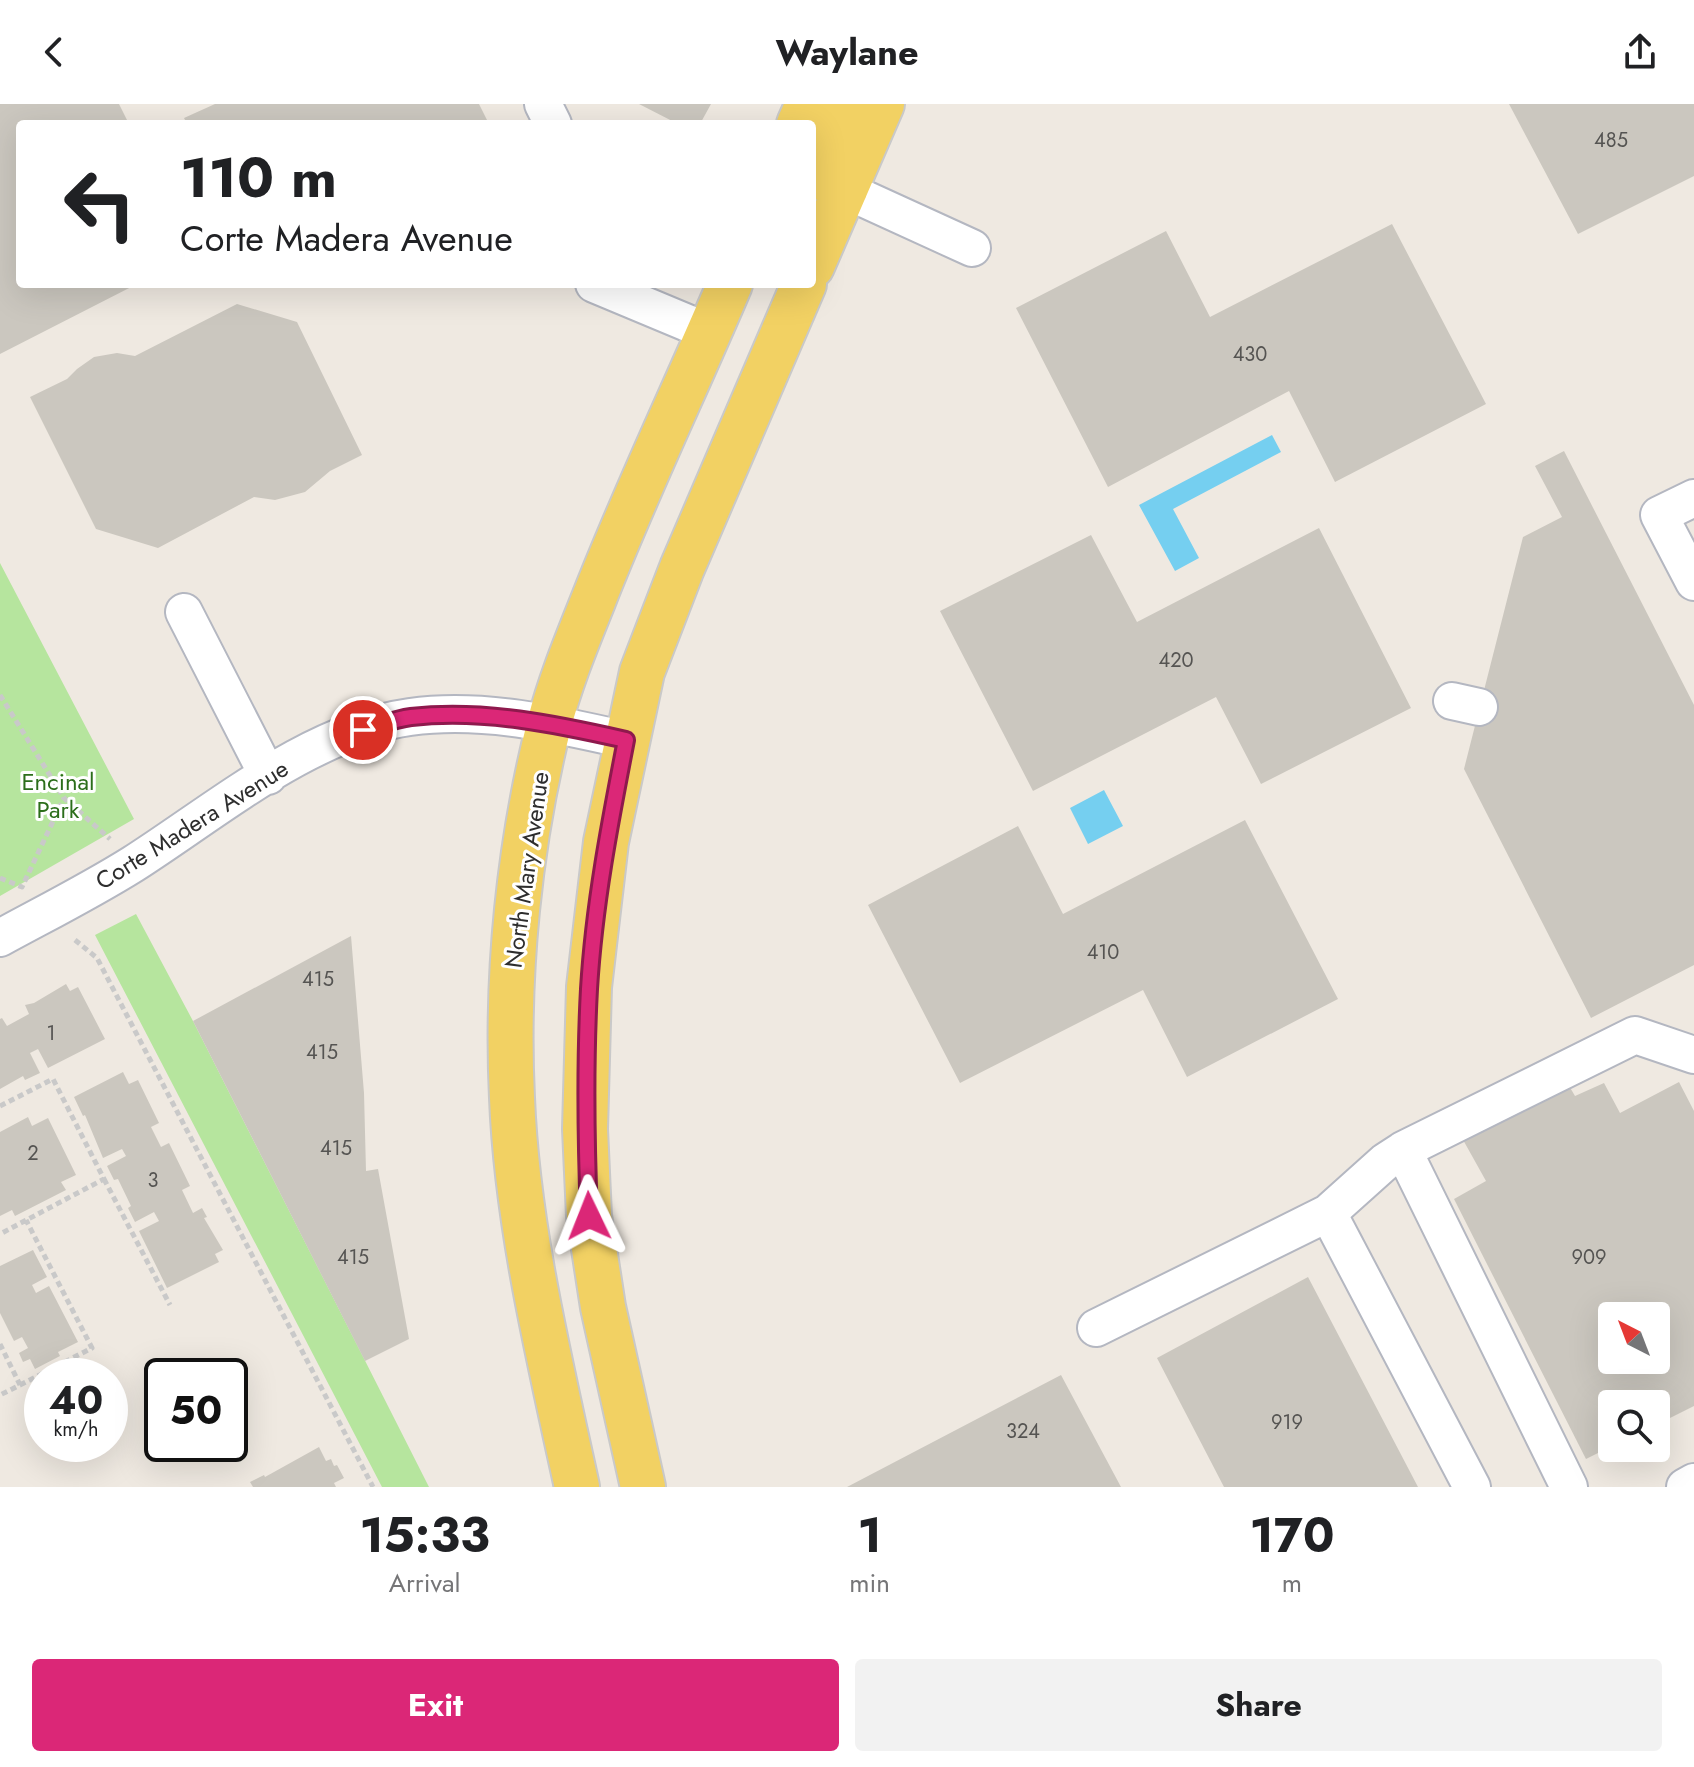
<!DOCTYPE html>
<html lang="en">
<head>
<meta charset="utf-8">
<style>
	:root { --surface:#fff; --page:#f2f2f2; --text:#202124; --muted:#757577; --accent:#db2777 }
	body { margin:0; font-family:Jost,sans-serif; background:var(--page); color:var(--text); height:100vh; display:flex; flex-direction:column; font-size:30px; white-space:nowrap }
	* { box-sizing:border-box; margin:0 }
	p { font-size:26px; color:var(--muted) }
	.icon { flex:none; width:44px; height:44px; fill:none; stroke:currentColor; stroke-width:2; stroke-linecap:round; stroke-linejoin:round }
	.map { position:relative; height:1383px; overflow:hidden }
	.panel { display:flex; flex-direction:column; background:var(--surface); flex:1 }
	.panel>* { flex:none }
	.hud { position:absolute; left:16px; top:16px; width:800px; height:168px; border-radius:8px; box-shadow:0 8px 32px #0002; background:#fff; color:var(--text); overflow:hidden }
	.needle { width:52px; rotate:318deg }
	.controls { position:absolute; left:1598px; top:1198px; display:grid; gap:16px }
	.controls a { display:grid; place-items:center; width:72px; height:72px; border-radius:8px; background:var(--surface); box-shadow:0 8px 32px #0002; font-size:40px }
	.speed { position:absolute; left:24px; top:1254px; display:flex; gap:16px; font-size:40px; font-weight:700; text-align:center }
	.speed>* { display:grid; place-content:center; width:104px; height:104px; border-radius:50%; background:var(--surface); box-shadow:0 8px 32px #0002; line-height:1 }
	.speed small { font-size:20px; font-weight:400 }
	.speed .limit { border:4px solid #111; border-radius:12px; background:#fff; color:#111 }
	.pin { position:absolute; display:grid; place-items:center; width:68px; height:68px; color:#fff; margin:-34px; border:4px solid #fff; border-radius:50%; box-shadow:0 2px 8px #0007 }
	.me { position:absolute; width:88px; margin:-44px; rotate:358deg; stroke-linejoin:round; filter:drop-shadow(0 0 6px #0008) }
	.turn { display:flex; align-items:center; gap:28px; height:168px; padding:0 32px; font-size:36px }
	.turn .icon { width:104px; height:104px; stroke-width:2.5 }
	.turn b { display:block; font-size:56px; line-height:68px }
	.eta { display:flex; justify-content:space-evenly; align-items:center; height:136px; text-align:center }
	.eta b { font-size:48px; font-weight:700; line-height:56px }
	.button { display:flex; gap:16px; margin-top:auto; padding:16px 32px }
	.button a { flex:1; height:92px; border-radius:8px; background:var(--accent); color:#fff; font-size:32px; font-weight:700; line-height:92px; text-align:center }
	.button a+a { background:var(--page); color:var(--text) }
	header { display:flex; justify-content:space-between; align-items:center; height:104px; padding:0 32px; background:var(--surface); font-size:36px; font-weight:700 }
	.map>svg:first-child { display:block }
</style>
</head>
<body>
<header><svg class="icon" aria-label="back" viewBox="0 0 24 24"><path d="M15 5l-7 7 7 7"/></svg>Waylane<svg class="icon" aria-label="share" viewBox="0 0 24 24"><path d="M12 15V3M7 8l5-5 5 5M5 13v7h14v-7"/></svg></header>
<div class="map">
<svg width="1694" height="1383" viewBox="0 0 1694 1383">
	<rect width="100%" height="100%" fill="#efe9e1"/>
	<path fill="#b6e59e" d="M0 459 134 715 0 792Z
		M136 810 193 917 429 1383H382L95 831Z"/>
	<path fill="#75cff0" d="M1272 331 1281 348 1173 405 1199 454 1175 467 1139 401Z
		M1104 686 1123 722 1088 740 1070 704Z"/>
	<path fill="#cbc7bf" fill-rule="evenodd" d="M0 0H119L129 20H20V180H137L0 250Z
		M215 0H479L489 20H187L184 14Z
		M639 0H711L700 20H678Z
		M1509 0H1694V72L1578 130Z
		M1392 120 1486 300 1335 378 1289 287 1108 383 1016 204 1166 127 1210 213Z
		M237 200 297 218 362 351 330 367 305 388 275 396 254 393 158 444 96 425 30 293 67 275 77 265 94 253 117 249 135 252Z
		M1564 347 1694 601V861L1591 914 1464 665 1523 433 1562 413 1535 362Z
		M1319 424 1411 604 1261 680 1216 593 1033 687 940 507 1091 431 1137 518Z
		M1245 716 1338 895 1187 973 1143 886 960 979 868 801 1018 722 1063 810Z
		M351 832 364 989 366 1067 378 1065 409 1235 365 1257 193 917Z
		M66 880 70 887 78 883 105 935 48 964 38 945 30 949 40 969 25 976 23 972 0 985V915L2 914 7 922 29 910 25 901 34 899Z
		M123 968 129 980 138 976 159 1019 151 1023 161 1043 169 1039 190 1082 182 1086 193 1109 202 1104 207 1113 204 1114 223 1146 215 1150 219 1158 167 1184 139 1127 159 1117 154 1108 135 1118 128 1104 131 1102 118 1075 114 1076 107 1062 126 1052 122 1045 103 1054 85 1011 83 1012 74 993Z
		M1679 978 1694 1007V1302L1656 1321V1300H1612V1342L1586 1355 1454 1095 1486 1077 1462 1034 1568 980 1575 992 1604 979 1620 1009ZM1612 1212H1656V1256H1612Z
		M28 1013 32 1022 48 1014 76 1071 61 1078 66 1086 15 1112 12 1106 0 1112V1028Z
		M33 1146 47 1173 32 1181 36 1189 49 1182 78 1238 58 1248 60 1252 35 1265 30 1255 23 1258 19 1249 28 1244 22 1233 14 1237 0 1209V1162Z
		M1308 1173 1418 1383H1224L1157 1254Z
		M1061 1271 1121 1383H847Z
		M319 1343 326 1357 331 1355 334 1362 337 1361 344 1374 334 1379 336 1383H253L250 1378 264 1371 265 1373Z"/>
	<g fill="none" stroke-linecap="round" stroke-linejoin="round">
		<g stroke="#b4b7c1" stroke-width="40">
			<path id="minor" d="M543 0 553 20
				M845 86 972 144
				M594 180 709 228
				M1694 394 1659 411 1694 478
				M184 508 268 672
				M1452 597 1479 603
				M0 834C44 810 90 787 133 760 216 707 310 627 410 613 482 603 556 620 626 636
				M1403 1046 1569 1383
				M1328 1109 1472 1383
				M1096 1224 1328 1109 1386 1057 1403 1046 1635 931 1694 951
				M1685 1383 1694 1378"/>
		</g>
		<g stroke="#c9c9c9" stroke-width="48">
			<path id="major" d="M844 0 820 59 825 75 845 86
				M799 20 808 0
				M812 162 882 0
				M577 1383C550 1258 517 1122 512 994 506 870 519 741 549 621 560 578 577 537 593 497 635 389 685 286 730 180
				M643 1383 603 1203 589 1112 585 1025 589 883 606 738 642 568 682 464 804 180"/>
		</g>
		<path stroke="#c9c9c9" stroke-width="5" stroke-dasharray="6 4" stroke-linecap="butt" d="M0 591 64 694 110 735
			M0 774 22 783 64 694
			M75 836 97 854 373 1383
			M0 1002 53 975 104 1075 0 1130
			M104 1075 170 1201
			M0 1240 20 1281 0 1291
			M20 1281 92 1244 26 1116"/>
		<use href="#minor" stroke="#fff" stroke-width="36"/>
		<use href="#major" stroke="#f2d163" stroke-width="44"/>
	</g>
	<g fill="none" stroke-linecap="round" stroke-linejoin="round">
		<g stroke="#8e194d" stroke-width="20">
			<path id="route" d="M363 626C378 622 395 615 411 613 484 605 555 620 626 636 610 718 594 801 589 885 585 960 586 1036 589 1112"/>
		</g>
		<use href="#route" stroke="#db2777" stroke-width="14"/>
	</g>
	<g text-anchor="middle" stroke-width="6" stroke-linejoin="round" paint-order="stroke">
		<g font-size="20" fill="#555452">
			<text x="1611" y="43">485</text>
			<text x="1250" y="257">430</text>
			<text x="1176" y="563">420</text>
			<text x="1103" y="855">410</text>
			<text x="318" y="882">415</text>
			<text x="51" y="936">1</text>
			<text x="322" y="955">415</text>
			<text x="336" y="1051">415</text>
			<text x="33" y="1056">2</text>
			<text x="153" y="1083">3</text>
			<text x="353" y="1160">415</text>
			<text x="1589" y="1160">909</text>
			<text x="1287" y="1325">919</text>
			<text x="1023" y="1334">324</text>
		</g>
		<g font-size="24" fill="#2c6e1b" stroke="#fff">
			<text x="58" y="686">Encinal<tspan x="58" dy="28">Park</tspan></text>
		</g>
		<g font-size="24" fill="#2e2e2e" stroke="#fff">
			<text transform="translate(192 721) rotate(-32)" y="8">Corte Madera Avenue</text>
			<text transform="translate(527 766) rotate(-82)" y="8">North Mary Avenue</text>
		</g>
	</g>
</svg>
<div class="controls">
<a><svg class="needle" viewBox="-14 -14 28 28"><path d="M0-13l5 13h-10z" fill="#e53935"/><path d="M0 13l5-13h-10z" fill="#757577"/></svg></a>
<a><svg class="icon" aria-label="search" viewBox="0 0 24 24"><circle cx="10" cy="10" r="6"/><path d="M15 15l6 6"/></svg></a>
</div>
<div class="speed"><div>40<small>km/h</small></div><div class="limit">50</div></div>
<div class="pin" style="left:363px;top:626px;background:#d93025"><svg class="icon" aria-label="arrive" viewBox="0 0 24 24"><path d="M6 21V4h12l-3 4 3 4H6"/></svg></div>
<svg class="me" style="left:589px;top:1112px" viewBox="-20 -20 40 40"><path d="M0-17L14 15 0 8-14 15z" fill="#db2777" stroke="#fff" stroke-width="4"/></svg>
<div class="hud">
<div class="turn"><svg class="icon" aria-label="left" viewBox="0 0 24 24"><path d="M17 20v-9H6M10 6l-5 5 5 5"/></svg><div><b>110 m</b>Corte Madera Avenue</div></div>
</div>
</div>
<section class="panel">
<div class="eta">
<div><b>15:33</b><p>Arrival</p></div>
<div><b>1</b><p>min</p></div>
<div><b>170</b><p>m</p></div>
</div>
<div class="button"><a>Exit</a><a>Share</a></div>
</section>
</body>
</html>
